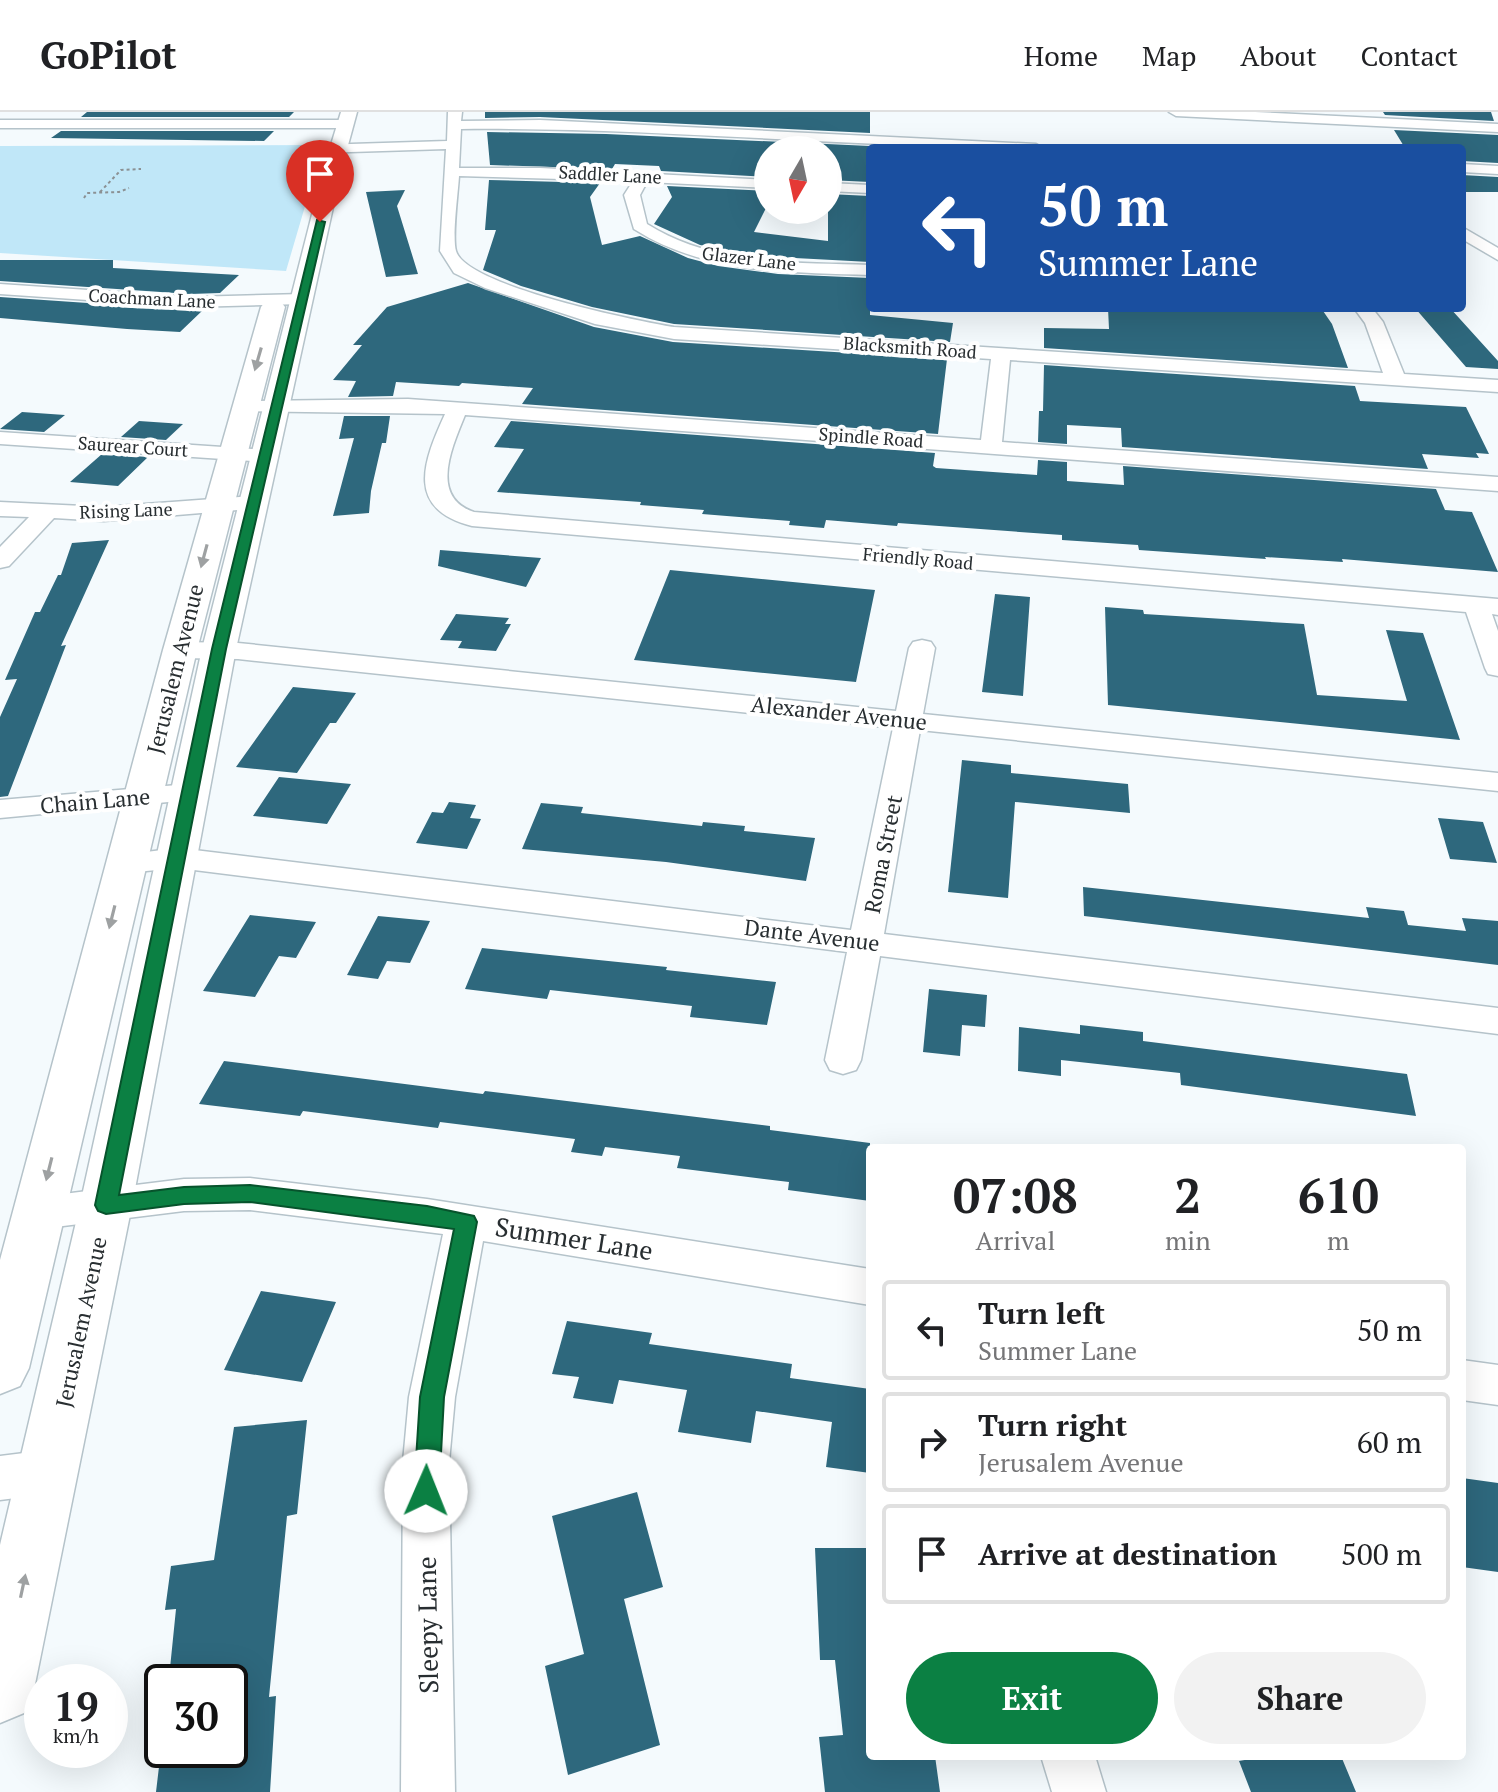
<!DOCTYPE html>
<html lang="en">
<head>
<meta charset="utf-8">
<style>
	:root { --surface:#fff; --page:#f2f2f2; --text:#202124; --muted:#757577; --line:#e0e0e0; --accent:#0b8043 }
	body { margin:0; font-family:"PT Serif",serif; background:var(--page); color:var(--text); height:100vh; display:flex; flex-direction:column; font-size:30px; white-space:nowrap }
	* { box-sizing:border-box; margin:0 }
	p { font-size:26px; color:var(--muted) }
	.icon { flex:none; width:44px; height:44px; fill:none; stroke:currentColor; stroke-width:2; stroke-linecap:round; stroke-linejoin:round }
	.map { position:relative; flex:1; overflow:hidden }
	.panel { position:absolute; left:866px; top:1032px; width:600px; height:616px; display:flex; flex-direction:column; background:var(--surface); border-radius:8px; box-shadow:0 8px 32px #0002 }
	.panel>* { flex:none }
	.hud { position:absolute; left:866px; top:32px; width:600px; height:168px; border-radius:8px; box-shadow:0 8px 32px #0002; background:#1a4fa0; color:#fff; overflow:hidden }
	.needle { width:52px; rotate:189deg }
	.buttons { position:absolute; left:754px; top:24px; display:grid; gap:16px }
	.buttons a { display:grid; place-items:center; width:88px; height:88px; border-radius:50%; background:var(--surface); box-shadow:0 8px 32px #0002; font-size:40px }
	.speed { position:absolute; left:24px; top:1552px; display:flex; gap:16px; font-size:40px; font-weight:700; text-align:center }
	.speed>* { display:grid; place-content:center; width:104px; height:104px; border-radius:50%; background:var(--surface); box-shadow:0 8px 32px #0002; line-height:1 }
	.speed small { font-size:20px; font-weight:400 }
	.speed .limit { border:4px solid #111; border-radius:12px; background:#fff; color:#111 }
	.pin { position:absolute; display:grid; place-items:center; width:68px; height:68px; color:#fff; margin:-82px -34px; border-radius:50% 50% 50% 0; rotate:-45deg; box-shadow:0 0 8px #0007 }
	.pin .icon { rotate:45deg }
	.me { position:absolute; width:88px; margin:-44px; rotate:1deg; stroke-linejoin:round; filter:drop-shadow(0 0 6px #0008) }
	.turn { display:flex; align-items:center; gap:28px; height:168px; padding:0 40px; font-size:36px }
	.turn .icon { width:104px; height:104px; stroke-width:2.5 }
	.turn b { display:block; font-size:56px; line-height:68px }
	.eta { display:flex; justify-content:space-evenly; align-items:center; height:136px; text-align:center }
	.eta b { font-size:48px; font-weight:700; line-height:56px }
	.primary-button { display:flex; gap:16px; margin-top:auto; padding:16px 40px }
	.primary-button a { flex:1; height:92px; border-radius:48px; background:var(--accent); color:#fff; font-size:32px; font-weight:700; line-height:92px; text-align:center }
	.primary-button a+a { background:var(--page); color:var(--text) }
	ul { padding:0; list-style:none }
	li { display:flex; align-items:center; gap:24px; height:100px; margin:0 16px 12px; padding:0 24px; border:4px solid var(--line); border-radius:8px }
	li div { flex:1 }
	li b { display:block; font-size:30px }
	li em { font-style:normal }
	header { display:flex; align-items:center; gap:48px; box-sizing:border-box; height:112px; padding:0 40px; background:var(--surface); border-bottom:2px solid var(--line) }
	header strong { font-size:38px }
	nav { display:flex; gap:44px; margin-inline-start:auto; font-size:28px }
	.map>svg:first-child { display:block }
</style>
</head>
<body>
<header>
<strong>GoPilot</strong>
<nav><a>Home</a><a>Map</a><a>About</a><a>Contact</a></nav>
</header>
<div class="map">
<svg width="1498" height="1680" viewBox="0 0 1498 1680">
	<rect width="100%" height="100%" fill="#f4fafd"/>
	<path fill="#c0e7f8" d="M323 33 286 159 0 141V34Z"/>
	<path fill="#2e687d" d="M87 0H294L289 5H81Z
		M485 0H870V21L540 5 485 6Z
		M1383 0H1491L1494 9 1385 3Z
		M1394 18 1498 23V51L1462 49V36H1405Z
		M61 19H274L264 29 51 26Z
		M487 20 606 22 870 34V70L828 68V38H768V65L661 59 659 54 615 52 612 57 490 53Z
		M1462 63 1498 65V80H1462Z
		M489 68 600 71 590 85 602 133 640 124 688 146 718 154 778 162 870 166V203L953 211 950 230 674 212 592 195 521 174 483 158 496 118H485Z
		M667 74 768 79V92L754 120 828 129V82L870 84V150L756 144 700 133 654 112 672 85Z
		M405 78 397 94 418 162 386 165 366 80Z
		M0 148H113V156L239 163 220 181 190 182 0 169Z
		M468 171 594 215 673 230 947 247 938 322 522 292 533 276 462 271 459 274 396 270 393 284 348 285 356 269 333 268 362 233H353L387 195Z
		M0 185 190 198H203L180 220 127 217 0 206Z
		M1108 196H1321L1332 212 1348 256 1044 236V216L1109 217Z
		M1415 196H1450L1498 249V257L1466 255Z
		M1044 253 1355 274 1360 289 1466 295 1489 342 1476 341 1479 346 1422 342 1428 357 1122 335 1121 316 1067 313V332L1038 330 1039 299H1043Z
		M22 300 65 303 44 320 0 317Z
		M344 304H390L386 331H382L371 379 369 401 333 404 354 326 339 327Z
		M139 309 183 312 166 328 121 325Z
		M511 309 935 341 933 354 936 356 1037 363 1038 348 1067 350V369L1124 373 1123 354 1436 377 1445 398 1472 400 1498 460 1342 447 1343 450 1265 445 1266 447 1139 438 1138 433 1062 428V423L898 411 897 414 826 408 824 416 789 413 790 409 702 402 704 398 640 393 641 390 497 380 524 337 494 335Z
		M102 342 148 345 118 374 70 370Z
		M109 428 61 534 66 533 8 684 0 685V605L17 567 5 568 35 500H40L58 463H61L72 431Z
		M440 438 541 446 526 475 438 454Z
		M670 458 875 478 856 570 634 548Z
		M995 482 1030 485 1023 584 982 580Z
		M1105 495 1143 498 1144 502 1304 512 1317 583 1407 589 1386 518 1423 521 1460 628 1108 593Z
		M456 502 509 506 505 512H511L496 539 458 536 462 529 440 528Z
		M293 575 356 581 336 611H330L297 661 236 655Z
		M962 648 1011 653V661L1128 672 1130 701 1015 690 1008 786 948 780Z
		M279 665 351 672 327 712 253 704Z
		M449 690 476 693 470 706 481 707 467 737 416 731 432 700 443 701Z
		M541 691 583 695 581 701 702 714 703 710 745 714 744 719 815 726 806 769 666 750 522 737Z
		M1438 706 1483 710 1497 751 1450 747Z
		M1083 775 1369 806 1366 795 1404 799 1408 813 1466 819 1462 806 1498 809V853L1084 804Z
		M250 803 316 810 296 846 279 844 255 885 203 879Z
		M378 804 430 809 410 851 387 849 378 867 347 863Z
		M482 836 667 855 666 858 776 870 767 913 690 905 692 894 550 878 547 887 465 877Z
		M929 877 987 883 985 915 962 913 960 944 923 940Z
		M1080 913 1143 920V929L1407 962 1416 1004 1181 973 1180 961 1061 948V964L1018 959 1019 915 1080 922Z
		M224 949 483 982 485 979 664 1001 770 1014V1018L870 1031V1089L788 1078 789 1070 677 1056 680 1044 605 1035 602 1044 571 1040 575 1027 440 1010 438 1016 303 999 300 1004 199 992Z
		M261 1179 336 1190 302 1270 224 1258Z
		M567 1209 652 1221 649 1232 792 1252 790 1266 870 1277V1361L826 1355 832 1310 756 1299 751 1331 678 1320 687 1278 619 1268 613 1292 573 1286 579 1265 552 1262Z
		M307 1308 297 1402 287 1404 269 1585 276 1584 270 1680H156L161 1638H230V1557L169 1566 176 1497 165 1498 171 1454 214 1448 234 1315Z
		M1462 1366 1498 1371V1460L1462 1455Z
		M637 1380 663 1475 624 1487 660 1633 568 1663 545 1554 584 1542 552 1404Z
		M815 1436H870V1644H935L940 1680H825L819 1625 843 1623 835 1548H820Z
		M1267 1644H1341L1356 1680H1251L1239 1649Z"/>
	<g fill="none" stroke-linecap="round" stroke-linejoin="round">
		<g stroke="#b5c3ca" stroke-width="3">
			<path id="street" d="M448 0H462L461 9 540 8 1036 32 1043 36C849 36 655 15 461 17L459 56H540L768 68V76L647 70 640 83 647 112C714 154 794 150 870 153V163C789 160 705 162 634 117L624 83 633 69 459 64C458 81 452 125 456 139 466 174 637 209 674 215L1383 261 1365 211 1354 196H1372L1383 210 1404 262 1498 268V280L1010 248 1002 330 1498 365V379L465 303C452 335 429 385 474 400L1498 487V503L1492 502 1498 519V564L1488 562 1485 556 1466 500 472 414C405 397 423 350 445 302L238 299 235 295 245 289 408 287 981 328 991 247 674 227 595 212 485 176 454 161 440 139 446 37 319 41 312 37 319 33 447 29Z
				M1169 0H1255L1498 12V20L1176 4Z
				M0 8H346L353 12 346 16H0Z
				M1462 52 1498 54V62L1462 60Z
				M828 71 870 73V81L828 79Z
				M1462 115 1498 136V148L1462 127Z
				M0 172 190 185 303 182 312 187 303 192 190 195 0 182Z
				M0 320 267 338 278 344 267 350 0 332Z
				M253 384 261 386 264 391 261 396 104 409 54 406 9 454 0 456V435L29 405 0 404V390L104 395Z
				M922 528 931 530 935 536 923 602 1498 661V679L920 618 884 822 1498 896V922L880 844 861 948 856 958 843 962 830 958 825 948 847 840 178 756 125 761 114 758 109 751 114 744 178 736 851 818 893 616 238 547 180 546 171 544 167 538 171 532 180 530 238 531 896 599 909 536 913 530Z
				M189 672 200 675 204 681 200 687 0 706V688Z
				M250 1066 427 1087 870 1157V1193L483 1129 455 1285 449 1350 455 1680H401L403 1350 409 1285 443 1122 250 1098 184 1099 39 1117 25 1113 19 1101 25 1089 39 1085 184 1067Z
				M1462 1248 1498 1253V1293L1462 1288Z
				M48 1338 65 1344 71 1360 65 1376 48 1382 0 1388V1344Z
				M1041 1644H1095L1106 1680H1052Z"/>
		</g>
		<g stroke="#b5c3ca" stroke-width="3">
			<path id="secondary" d="M341 0H357L341 59 236 537 132 1093 34 1577 24 1601 0 1611V1433L80 1093 202 537 323 59Z
				M273 188 281 190 285 195 197 538 29 1256 20 1274 0 1282V1148L163 538 261 195 265 190Z"/>
		</g>
		<path stroke="#8b9194" stroke-width="2" stroke-dasharray="3 3" stroke-linecap="butt" d="M100 80 121 58 141 57
			M84 86 87 81 119 80 129 76"/>
		<use href="#street" fill="#fff" fill-rule="evenodd"/>
		<use href="#secondary" fill="#fff" fill-rule="evenodd"/>
	</g>
	<defs><path id="oneway-solid" d="M-6-.8H1V-3.2L6.5 0L1 3.2V.8H-6Z" transform="scale(2)"/></defs>
	<g fill="#9ea1a2">
		<use href="#oneway-solid" transform="translate(258 247) rotate(106)"/>
		<use href="#oneway-solid" transform="translate(204 444) rotate(105)"/>
		<use href="#oneway-solid" transform="translate(112 805) rotate(104)"/>
		<use href="#oneway-solid" transform="translate(49 1057) rotate(104)"/>
		<use href="#oneway-solid" transform="translate(23 1474) rotate(-78)"/>
	</g>
	<path fill="#0b8043" stroke="#07532c" stroke-width="2" d="M317 108 325 110 226 537 119 1083 184 1075 250 1073 427 1094 474 1104 477 1110 444 1285 439 1379 435 1387 426 1391 417 1387 414 1379 420 1285 454 1117 250 1090 184 1092 106 1102 98 1099 95 1093 212 537Z"/>
	<g text-anchor="middle" stroke-width="8" stroke-linejoin="round" paint-order="stroke">
		<g font-size="18" fill="#282e31" stroke="#fff">
			<text transform="translate(610 63) rotate(3)" y="6">Saddler Lane</text>
			<text transform="translate(749 147) rotate(7)" y="6">Glazer Lane</text>
			<text transform="translate(152 187) rotate(3)" y="6">Coachman Lane</text>
			<text transform="translate(910 236) rotate(4)" y="6">Blacksmith Road</text>
			<text transform="translate(871 326) rotate(4)" y="6">Spindle Road</text>
			<text transform="translate(133 335) rotate(4)" y="6">Saurear Court</text>
			<text transform="translate(126 399) rotate(-2)" y="6">Rising Lane</text>
			<text transform="translate(918 447) rotate(5)" y="6">Friendly Road</text>
		</g>
		<g font-size="22" fill="#282e31" stroke="#fff">
			<text transform="translate(175 557) rotate(-76)" y="8">Jerusalem Avenue</text>
			<text transform="translate(839 601) rotate(6)" y="8">Alexander Avenue</text>
			<text transform="translate(95 689) rotate(-5)" y="8">Chain Lane</text>
			<text transform="translate(883 742) rotate(-79)" y="8">Roma Street</text>
			<text transform="translate(812 823) rotate(7)" y="8">Dante Avenue</text>
			<text transform="translate(81 1210) rotate(-78)" y="8">Jerusalem Avenue</text>
		</g>
		<g font-size="26" fill="#282e31" stroke="#fff">
			<text transform="translate(574 1127) rotate(9)" y="9">Summer Lane</text>
			<text transform="translate(428 1513) rotate(-91)" y="9">Sleepy Lane</text>
		</g>
	</g>
</svg>
<div class="buttons">
<a><svg class="needle" viewBox="-14 -14 28 28"><path d="M0-13l5 13h-10z" fill="#e53935"/><path d="M0 13l5-13h-10z" fill="#757577"/></svg></a>
</div>
<div class="speed"><div>19<small>km/h</small></div><div class="limit">30</div></div>
<div class="pin" style="left:320px;top:110px;background:#d93025"><svg class="icon" aria-label="arrive" viewBox="0 0 24 24"><path d="M6 21V4h12l-3 4 3 4H6"/></svg></div>
<svg class="me" style="left:426px;top:1379px" viewBox="-20 -20 40 40"><circle r="19" fill="#fff"/><path d="M0-13L10 11 0 6-10 11z" fill="#0b8043"/></svg>
<div class="hud">
<div class="turn"><svg class="icon" aria-label="left" viewBox="0 0 24 24"><path d="M17 20v-9H6M10 6l-5 5 5 5"/></svg><div><b>50 m</b>Summer Lane</div></div>
</div>
<section class="panel">
<div class="eta">
<div><b>07:08</b><p>Arrival</p></div>
<div><b>2</b><p>min</p></div>
<div><b>610</b><p>m</p></div>
</div>
<ul>
<li><svg class="icon" aria-label="left" viewBox="0 0 24 24"><path d="M17 20v-9H6M10 6l-5 5 5 5"/></svg><div><b>Turn left</b><p>Summer Lane</p></div><em>50 m</em></li>
<li><svg class="icon" aria-label="right" viewBox="0 0 24 24"><path d="M7 20v-9h11M14 6l5 5-5 5"/></svg><div><b>Turn right</b><p>Jerusalem Avenue</p></div><em>60 m</em></li>
<li><svg class="icon" aria-label="arrive" viewBox="0 0 24 24"><path d="M6 21V4h12l-3 4 3 4H6"/></svg><div><b>Arrive at destination</b></div><em>500 m</em></li>
</ul>
<div class="primary-button"><a>Exit</a><a>Share</a></div>
</section>
</div>
</body>
</html>
